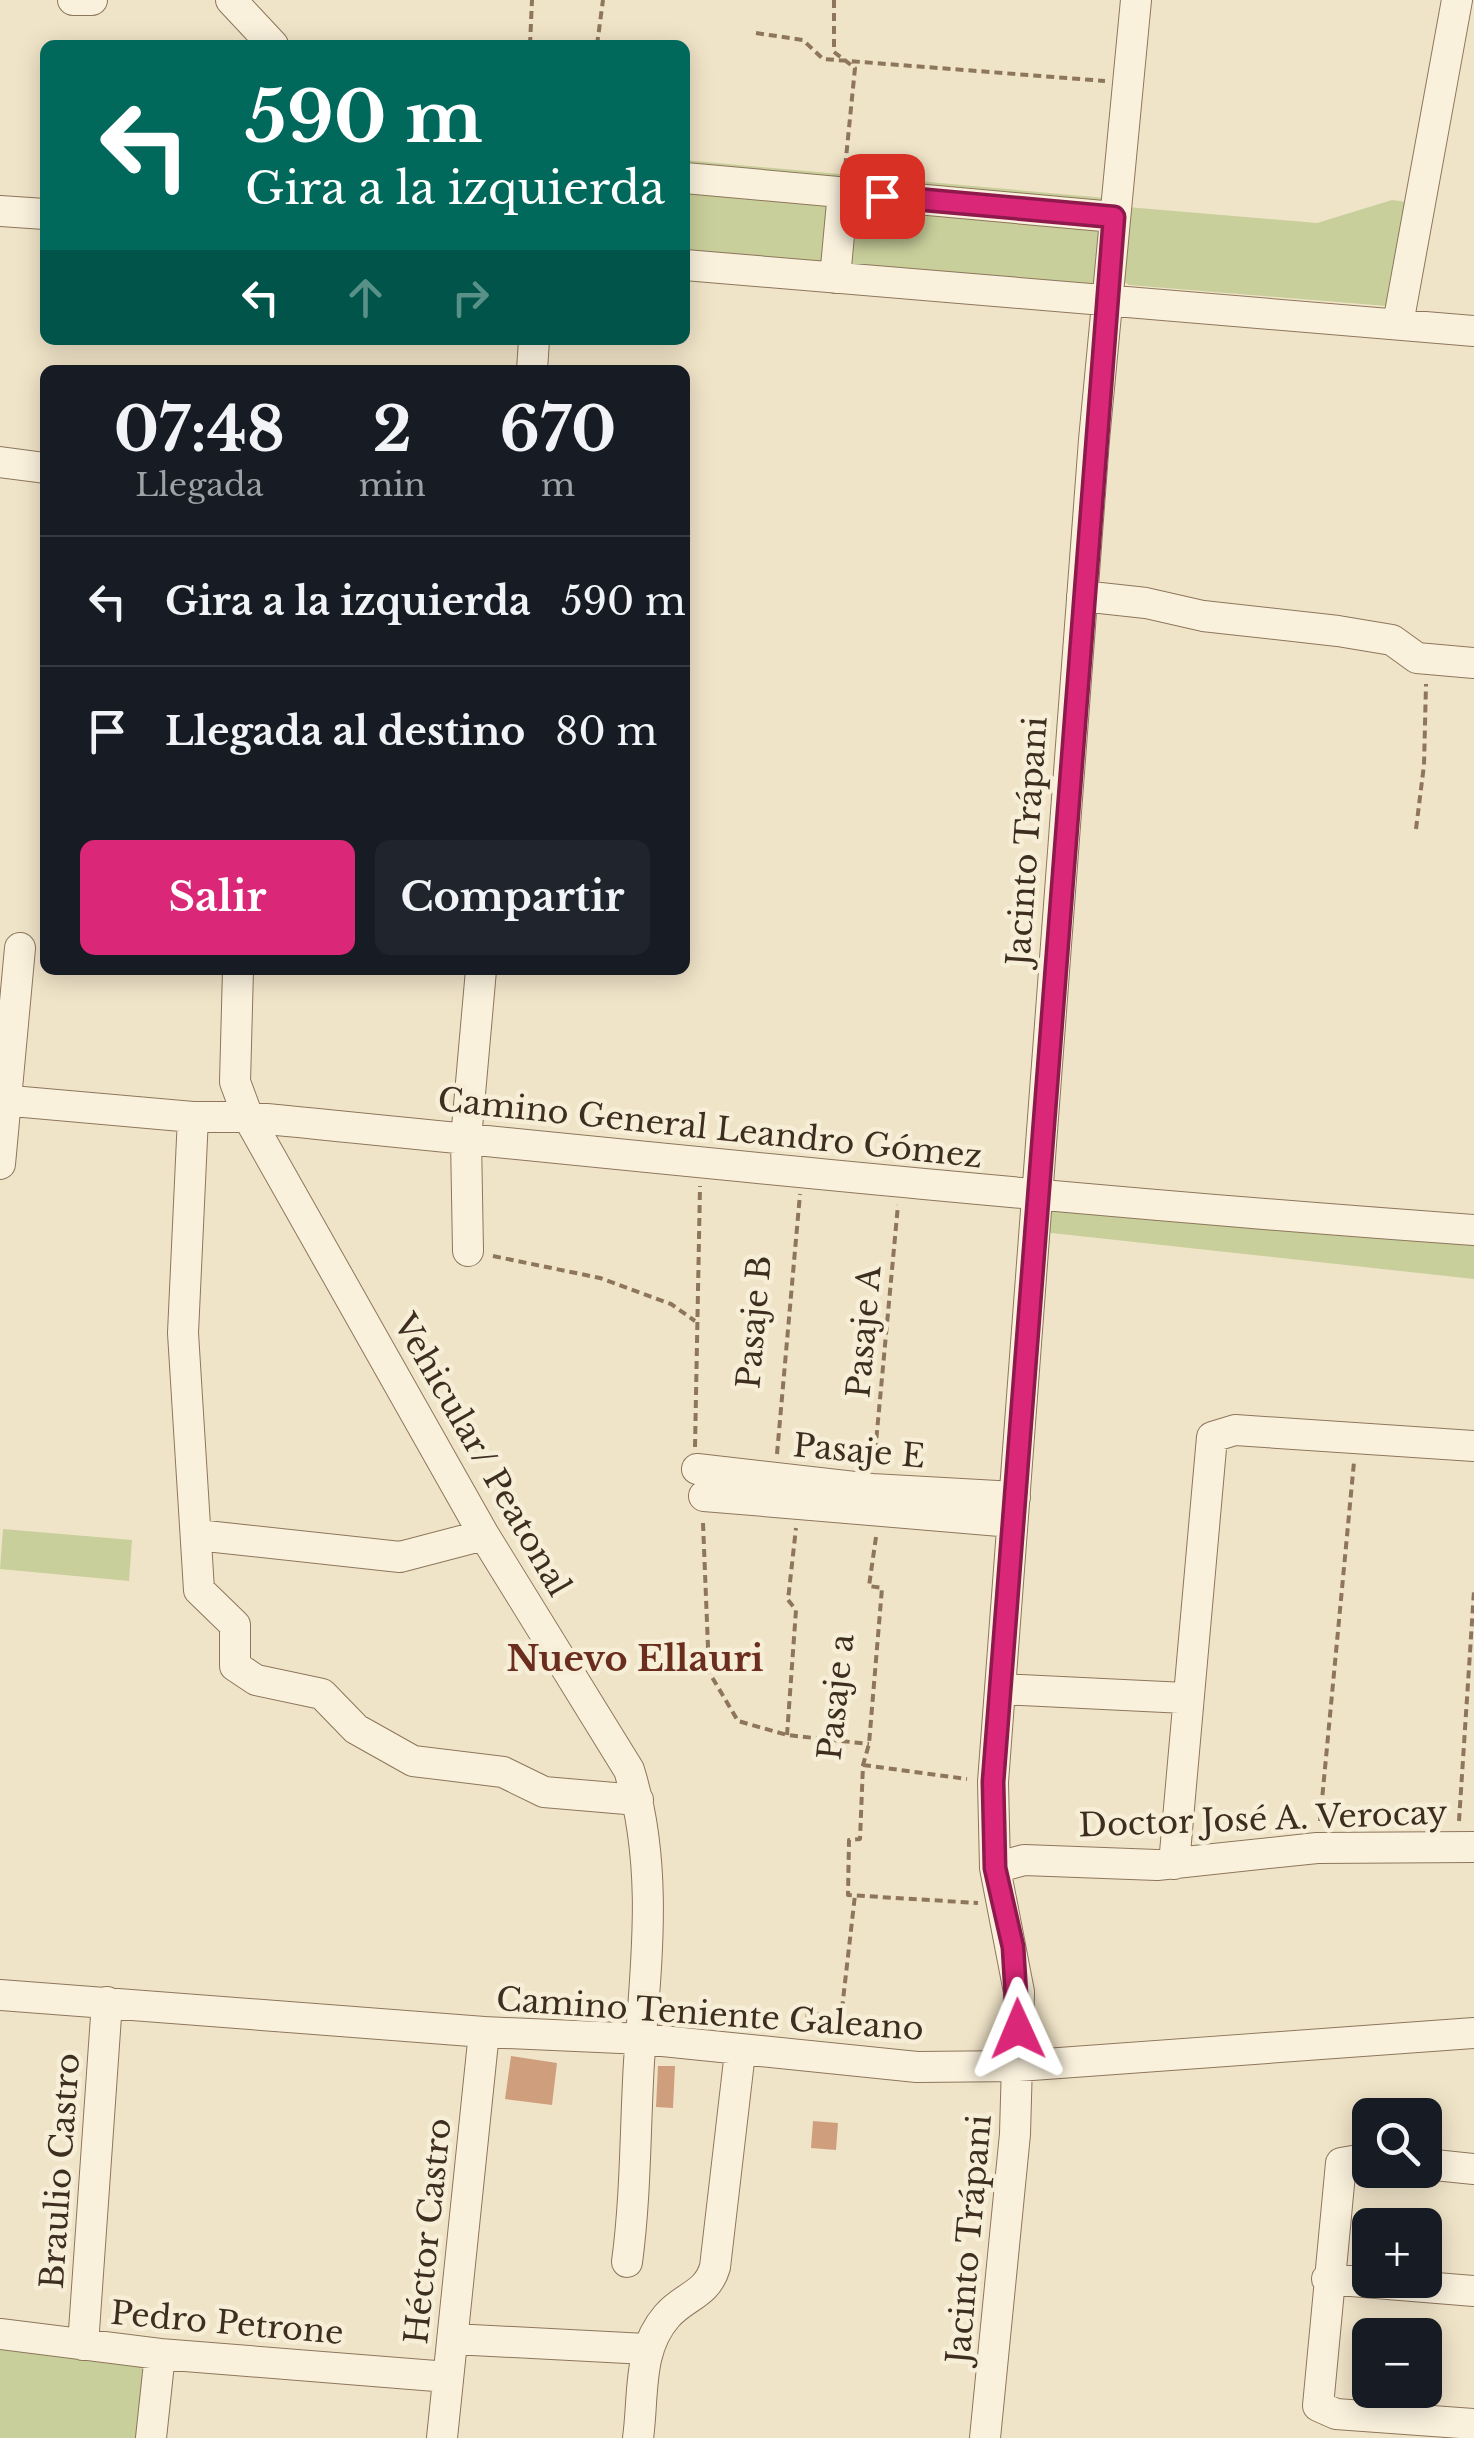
<!DOCTYPE html>
<html lang="es">
<head>
<meta charset="utf-8">
<style>
	:root { --surface:#171b24; --page:#20242c; --text:#f1f3f6; --muted:#9ea1a6; --line:#363941; --accent:#db2777 }
	body { margin:0; font-family:"Libre Baskerville",serif; background:var(--page); color:var(--text); height:100vh; display:flex; flex-direction:column; font-size:38px; white-space:nowrap }
	* { box-sizing:border-box; margin:0 }
	p { font-size:32px; color:var(--muted) }
	.icon { flex:none; width:55px; height:55px; fill:none; stroke:currentColor; stroke-width:2; stroke-linecap:round; stroke-linejoin:round }
	.map { position:relative; flex:1; overflow:hidden }
	.drawer { position:absolute; left:40px; top:365px; width:650px; height:610px; display:flex; flex-direction:column; background:var(--surface); border-radius:15px; box-shadow:0 5px 25px #0003 }
	.drawer>* { flex:none }
	.guide { position:absolute; left:40px; top:40px; width:650px; height:305px; border-radius:15px; box-shadow:0 5px 25px #0003; background:#00695c; color:#fff; overflow:hidden }
	.buttons { position:absolute; left:1352px; top:2098px; display:grid; gap:20px }
	.buttons a { display:grid; place-items:center; width:90px; height:90px; border-radius:15px; background:var(--surface); box-shadow:0 5px 25px #0003; font-size:50px }
	.pin { position:absolute; display:grid; place-items:center; width:85px; height:85px; color:#fff; margin:-42px; border-radius:20px; box-shadow:0 5px 15px #0006 }
	.me { position:absolute; width:110px; margin:-55px; rotate:359deg; stroke-linejoin:round; filter:drop-shadow(0 0 8px #0008) }
	.turn { display:flex; align-items:center; gap:35px; height:210px; padding:0 40px; font-size:45px }
	.turn .icon { width:130px; height:130px; stroke-width:2.5 }
	.turn b { display:block; font-size:70px; line-height:85px }
	.lanes { display:flex; align-items:center; height:95px; padding:0 40px; background:#0003; justify-content:center; gap:50px; direction:ltr }
	.lanes .off { opacity:.35 }
	.eta { display:flex; justify-content:space-evenly; align-items:center; height:170px; text-align:center }
	.eta b { font-size:60px; font-weight:800; line-height:70px }
	.cta { display:flex; gap:20px; margin-top:auto; padding:20px 40px }
	.cta a { flex:1; height:115px; border-radius:15px; background:var(--accent); color:#fff; font-size:40px; font-weight:800; line-height:115px; text-align:center }
	.cta a+a { background:var(--page); color:var(--text) }
	ul { padding:0; list-style:none }
	li { display:flex; align-items:center; gap:30px; height:130px; padding:0 40px; border-top:2px solid var(--line) }
	li div { flex:1 }
	li b { display:block; font-size:38px }
	li em { font-style:normal }
	.map>svg:first-child { display:block }
</style>
</head>
<body>
<div class="map">
<svg width="1474" height="2438" viewBox="0 0 1474 2438">
	<rect width="100%" height="100%" fill="#f0e4c8"/>
	<path fill="#c9cf9b" d="M685 160 1106 198 1095 283 1085 288 685 255Z
		M1392 200 1407 202 1390 304 1386 306 1129 285 1122 280 1127 207 1317 223Z
		M1035 1195 1474 1230V1279L1033 1231Z
		M3 1529 132 1540 129 1581 0 1569Z
		M0 2344 145 2363V2438H0Z"/>
	<path fill="#cf9f7d" d="M806 2010 836 2015 833 2036 803 2032Z
		M511 2056 557 2063 552 2105 505 2099Z
		M658 2066H675L673 2108 656 2107Z
		M813 2121 838 2123 836 2150 811 2148Z"/>
	<g fill="none" stroke-linecap="round" stroke-linejoin="round">
		<g stroke="#8d765c" stroke-width="32">
			<path id="minor" d="M73 0H92
				M231 0 273 45
				M685 178 1114 217
				M0 211 45 214
				M685 265 1474 331
				M835 278 843 192
				M1398 324 1457 0
				M532 370 534 340
				M0 462 45 468
				M1082 596 1146 603 1203 616 1338 631 1392 640 1417 658 1474 663
				M238 970 235 1082 248 1117 484 1535 629 1770C659 1866 646 1964 639 2062 635 2129 636 2195 627 2262
				M0 1100 193 1117H248C657 1158 1065 1201 1474 1230
				M193 1117 183 1333 199 1590 235 1625V1666L256 1680 322 1694 356 1729 413 1761 503 1772 544 1792 638 1800
				M0 1164 20 948
				M468 1251 466 1139 481 970
				M697 1469 872 1489 1015 1497
				M704 1496 1012 1522
				M197 1535 400 1557 484 1535
				M1000 1689 1185 1698
				M1174 1864 1212 1437 1235 1430 1474 1446
				M995 1868 1024 1860 1157 1865 1317 1848 1474 1847
				M0 1995 484 2032 643 2039 917 2067 1018 2066 1474 2033
				M1370 2158 1341 2163 1318 2406 1336 2414 1474 2424
				M1425 2164 1474 2169
				M1327 2279 1474 2291
				M0 2334 160 2354 448 2377
				M453 2339 646 2349
				M83 2345 107 2002
				M151 2438 160 2354
				M442 2438 484 2032
				M638 2438C644 2396 637 2350 667 2316 684 2296 707 2295 715 2267L740 2052
				M985 2438 1015 2134 1019 1992 995 1868 993 1782 1094 440 1136 0"/>
		</g>
		<path stroke="#8d765c" stroke-width="4" stroke-dasharray="8 5" stroke-linecap="butt" d="M834 0V52L855 68 845 168
			M756 33 803 40 823 59 1105 81
			M530 45 532 0
			M597 45 603 0
			M1416 829 1424 765 1426 684
			M493 1256 600 1278 671 1304 695 1321
			M695 1447 700 1186
			M777 1454 800 1194
			M874 1464 898 1205
			M703 1523 709 1672 738 1721 787 1735 869 1744
			M876 1537 869 1586 882 1588 869 1744 863 1765 860 1839 849 1840 848 1895 978 1903
			M787 1735 796 1610 788 1600 796 1528
			M863 1765 967 1779
			M1320 1821 1354 1462
			M1459 1821 1474 1591
			M839 2035 855 1895"/>
		<use href="#minor" stroke="#faf1dc" stroke-width="30"/>
	</g>
	<g fill="none" stroke-linecap="round" stroke-linejoin="round">
		<g stroke="#8e194d" stroke-width="25">
			<path id="route" d="M882 196 1114 217 993 1782 995 1868 1013 1947 1018 2029"/>
		</g>
		<use href="#route" stroke="#db2777" stroke-width="18"/>
	</g>
	<g text-anchor="middle" stroke-width="9" stroke-linejoin="round" paint-order="stroke">
		<g font-size="32" fill="#3d2e20" stroke="#f7eed8">
			<text transform="translate(1027 841) rotate(-86)" y="11">Jacinto Trápani</text>
			<text transform="translate(710 1128) rotate(6)" y="11">Camino General Leandro Gómez</text>
			<text transform="translate(754 1322) rotate(-85)" y="11">Pasaje B</text>
			<text transform="translate(864 1332) rotate(-85)" y="11">Pasaje A</text>
			<text transform="translate(859 1451) rotate(5)" y="11">Pasaje E</text>
			<text transform="translate(482 1455) rotate(60)" y="11">Vehicular/ Peatonal</text>
			<text transform="translate(836 1697) rotate(-84)" y="11">Pasaje a</text>
			<text transform="translate(1263 1819) rotate(-2)" y="11">Doctor José A. Verocay</text>
			<text transform="translate(710 2014) rotate(4)" y="11">Camino Teniente Galeano</text>
			<text transform="translate(60 2171) rotate(-86)" y="11">Braulio Castro</text>
			<text transform="translate(428 2231) rotate(-84)" y="11">Héctor Castro</text>
			<text transform="translate(969 2239) rotate(-85)" y="11">Jacinto Trápani</text>
			<text transform="translate(227 2323) rotate(5)" y="11">Pedro Petrone</text>
		</g>
		<g font-size="35" font-weight="bold" fill="#6b2e1e" stroke="#f7eed8">
			<text x="635" y="1671">Nuevo Ellauri</text>
		</g>
	</g>
</svg>
<div class="buttons">
<a><svg class="icon" aria-label="search" viewBox="0 0 24 24"><circle cx="10" cy="10" r="6"/><path d="M15 15l6 6"/></svg></a>
<a>+</a>
<a>−</a>
</div>
<div class="pin" style="left:882px;top:196px;background:#d93025"><svg class="icon" aria-label="arrive" viewBox="0 0 24 24"><path d="M6 21V4h12l-3 4 3 4H6"/></svg></div>
<svg class="me" style="left:1018px;top:2029px" viewBox="-20 -20 40 40"><path d="M0-17L14 15 0 8-14 15z" fill="#db2777" stroke="#fff" stroke-width="4"/></svg>
<div class="guide">
<div class="turn"><svg class="icon" aria-label="left" viewBox="0 0 24 24"><path d="M17 20v-9H6M10 6l-5 5 5 5"/></svg><div><b>590 m</b>Gira a la izquierda</div></div>
<div class="lanes"><svg class="icon" aria-label="left" viewBox="0 0 24 24"><path d="M17 20v-9H6M10 6l-5 5 5 5"/></svg><svg class="icon off" aria-label="ahead" viewBox="0 0 24 24"><path d="M12 20V5M6 11l6-6 6 6"/></svg><svg class="icon off" aria-label="right" viewBox="0 0 24 24"><path d="M7 20v-9h11M14 6l5 5-5 5"/></svg></div>
</div>
<section class="drawer">
<div class="eta">
<div><b>07:48</b><p>Llegada</p></div>
<div><b>2</b><p>min</p></div>
<div><b>670</b><p>m</p></div>
</div>
<ul>
<li><svg class="icon" aria-label="left" viewBox="0 0 24 24"><path d="M17 20v-9H6M10 6l-5 5 5 5"/></svg><div><b>Gira a la izquierda</b></div><em>590 m</em></li>
<li><svg class="icon" aria-label="arrive" viewBox="0 0 24 24"><path d="M6 21V4h12l-3 4 3 4H6"/></svg><div><b>Llegada al destino</b></div><em>80 m</em></li>
</ul>
<div class="cta"><a>Salir</a><a>Compartir</a></div>
</section>
</div>
</body>
</html>
